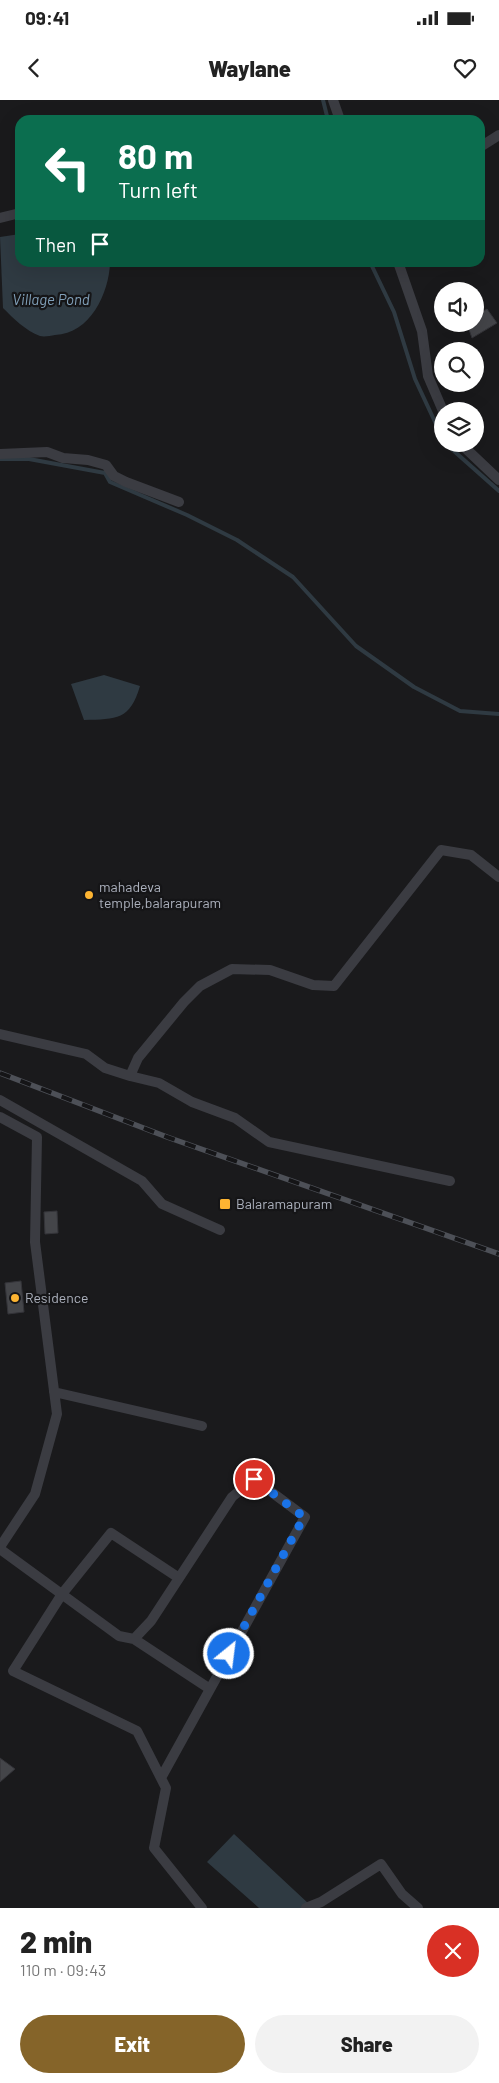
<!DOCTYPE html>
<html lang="en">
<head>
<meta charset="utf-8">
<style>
	:root { --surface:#fff; --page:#f2f2f2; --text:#222; --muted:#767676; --accent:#856429 }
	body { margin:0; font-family:Barlow,sans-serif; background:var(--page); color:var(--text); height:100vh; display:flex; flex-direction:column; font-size:19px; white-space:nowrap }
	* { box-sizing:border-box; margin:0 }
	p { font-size:16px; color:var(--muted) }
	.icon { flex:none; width:28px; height:28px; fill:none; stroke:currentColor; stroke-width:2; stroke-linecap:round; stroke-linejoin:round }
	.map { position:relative; height:1808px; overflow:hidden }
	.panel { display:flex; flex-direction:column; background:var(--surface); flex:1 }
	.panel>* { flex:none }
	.guide { position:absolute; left:15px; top:15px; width:470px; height:152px; border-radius:15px; box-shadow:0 5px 20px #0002; background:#0b6e4f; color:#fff; overflow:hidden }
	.buttons { position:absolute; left:434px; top:182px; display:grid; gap:10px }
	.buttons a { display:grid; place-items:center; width:50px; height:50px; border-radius:50%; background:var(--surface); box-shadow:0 5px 20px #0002; font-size:25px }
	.pin { position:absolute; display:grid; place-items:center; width:42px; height:42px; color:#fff; margin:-21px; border:2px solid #fff; border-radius:50%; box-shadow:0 1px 5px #0007 }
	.me { position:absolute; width:55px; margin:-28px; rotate:29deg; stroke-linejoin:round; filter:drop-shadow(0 0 4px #0008) }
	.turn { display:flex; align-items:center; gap:18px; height:105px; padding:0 20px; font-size:22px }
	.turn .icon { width:65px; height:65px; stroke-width:2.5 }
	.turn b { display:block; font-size:35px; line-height:42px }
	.then { display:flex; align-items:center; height:48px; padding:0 20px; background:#0003; gap:10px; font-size:19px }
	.round { display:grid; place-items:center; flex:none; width:52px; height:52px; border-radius:26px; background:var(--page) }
	.overview { display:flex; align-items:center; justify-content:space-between; height:85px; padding:0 20px }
	h1 { font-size:30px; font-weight:800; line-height:38px }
	.primary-button { display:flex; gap:10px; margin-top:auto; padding:10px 20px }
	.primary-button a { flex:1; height:58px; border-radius:30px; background:var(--accent); color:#fff; font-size:20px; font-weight:800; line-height:58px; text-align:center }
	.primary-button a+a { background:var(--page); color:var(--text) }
	.status { display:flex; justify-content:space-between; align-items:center; height:35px; padding:0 25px; background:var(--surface); direction:ltr }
	.status svg { height:14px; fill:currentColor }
	header { display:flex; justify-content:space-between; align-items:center; height:65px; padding:0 20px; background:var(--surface); font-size:22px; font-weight:800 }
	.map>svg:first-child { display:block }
</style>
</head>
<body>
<div class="status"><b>09:41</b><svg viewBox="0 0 49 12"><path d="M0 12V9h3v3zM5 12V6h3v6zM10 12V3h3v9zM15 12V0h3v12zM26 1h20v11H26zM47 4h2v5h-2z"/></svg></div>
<header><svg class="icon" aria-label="back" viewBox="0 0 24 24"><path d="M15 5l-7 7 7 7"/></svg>Waylane<svg class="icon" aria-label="heart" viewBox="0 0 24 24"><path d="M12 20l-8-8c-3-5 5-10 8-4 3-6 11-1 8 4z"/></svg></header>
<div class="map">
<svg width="499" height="1808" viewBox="0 0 499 1808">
	<rect width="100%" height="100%" fill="#1a1a1c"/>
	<path fill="#2f3a42" d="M20 134V162L110 163C109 193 90 234 55 235 50 236 44 237 40 236 26 231 13 218 3 208L0 137Z
		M104 575 140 586C130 620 117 619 84 620L71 584Z
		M234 1734 309 1804 305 1808H259L207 1762Z"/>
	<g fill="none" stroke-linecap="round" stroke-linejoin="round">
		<path stroke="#2f3a42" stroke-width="4" d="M323 0 328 20
			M370 162 394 212 415 279 442 337
			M446 344 499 391
			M0 359H29L105 373 110 382 187 415 237 440 293 477 356 546 414 587 460 611 499 614"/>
	</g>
	<path fill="#444549" stroke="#343439" d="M487 209 497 223 472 238 467 224H475V216Z
		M57 1111 58 1133 45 1134 44 1112Z
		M21 1181 24 1212 8 1214 5 1183Z
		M0 1658 15 1669 0 1682Z"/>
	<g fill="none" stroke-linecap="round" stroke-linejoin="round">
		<path stroke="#3b3c42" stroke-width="10" d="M333 0 340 20
			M480 47 499 35
			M0 118 20 113
			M398 162 422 231 428 276 443 311
			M461 344 499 380
			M0 354 47 352 63 358 88 360 106 365 114 376 126 382 179 402
			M0 934 86 954 105 968 130 976 138 958 184 902 200 886 232 869 270 870 313 885 334 886 441 750 471 755 499 777
			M130 976 159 983 192 1002 235 1018 269 1042 450 1081
			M0 1000 142 1081 162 1104 220 1130
			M0 1017 37 1037 35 1142 57 1314 35 1394 0 1447
			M54 1292 202 1326
			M0 1449 119 1536 134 1539 151 1521 232 1397 254 1379 305 1417 161 1678
			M179 1478 111 1433 62 1494 13 1571 137 1631 166 1688 154 1748 202 1808
			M134 1539 210 1589
			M306 1808 321 1802 381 1764 402 1794 418 1808"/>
		<g stroke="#4d5057" stroke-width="5.5">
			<path id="rail" d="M0 973 167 1037 499 1154"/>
		</g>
		<use href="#rail" stroke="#151517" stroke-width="4" stroke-dasharray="11" stroke-linecap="butt"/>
	</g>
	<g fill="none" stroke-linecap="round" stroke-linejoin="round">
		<path stroke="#1a73e8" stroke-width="9" stroke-dasharray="0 16.2" d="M229 1554 304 1417 254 1379"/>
	</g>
	<g fill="#fdb432" stroke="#151517" stroke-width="2">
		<circle cx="89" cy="795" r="5"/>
		<rect x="219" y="1098" width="12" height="12" rx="2.5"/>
		<circle cx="15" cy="1198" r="5"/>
	</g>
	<g text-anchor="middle" stroke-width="4.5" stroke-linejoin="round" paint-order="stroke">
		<g font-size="14" fill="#acb1bd" stroke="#151517" text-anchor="start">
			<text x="99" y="792">mahadeva<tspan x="99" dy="16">temple,balarapuram</tspan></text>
			<text x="236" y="1109">Balaramapuram</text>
			<text x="25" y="1203">Residence</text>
		</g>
		<g font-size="15" font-style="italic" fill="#81a0b9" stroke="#151517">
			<text x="51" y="205">Village Pond</text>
		</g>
	</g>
</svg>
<div class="buttons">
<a><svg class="icon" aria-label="sound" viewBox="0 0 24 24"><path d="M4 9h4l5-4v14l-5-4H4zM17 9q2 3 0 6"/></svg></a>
<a><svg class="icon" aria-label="search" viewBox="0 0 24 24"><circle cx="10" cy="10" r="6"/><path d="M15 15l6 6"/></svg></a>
<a><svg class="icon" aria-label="layers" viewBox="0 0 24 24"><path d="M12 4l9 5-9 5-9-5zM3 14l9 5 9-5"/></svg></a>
</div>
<div class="pin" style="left:254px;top:1379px;background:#d93025"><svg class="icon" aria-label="arrive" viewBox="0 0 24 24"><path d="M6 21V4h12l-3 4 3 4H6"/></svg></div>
<svg class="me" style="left:229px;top:1554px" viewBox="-20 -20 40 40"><circle r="17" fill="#1a73e8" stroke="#fff" stroke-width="3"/><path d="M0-11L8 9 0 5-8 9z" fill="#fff"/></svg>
<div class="guide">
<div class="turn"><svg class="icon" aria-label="left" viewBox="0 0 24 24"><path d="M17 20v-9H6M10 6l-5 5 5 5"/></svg><div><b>80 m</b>Turn left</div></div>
<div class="then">Then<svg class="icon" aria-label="arrive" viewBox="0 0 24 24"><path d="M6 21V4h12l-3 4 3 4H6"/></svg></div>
</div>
</div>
<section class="panel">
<div class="overview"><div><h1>2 min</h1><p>110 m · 09:43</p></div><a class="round" style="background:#d93025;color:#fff"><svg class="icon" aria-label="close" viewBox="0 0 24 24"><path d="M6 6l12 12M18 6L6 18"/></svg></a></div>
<div class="primary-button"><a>Exit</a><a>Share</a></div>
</section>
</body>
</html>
